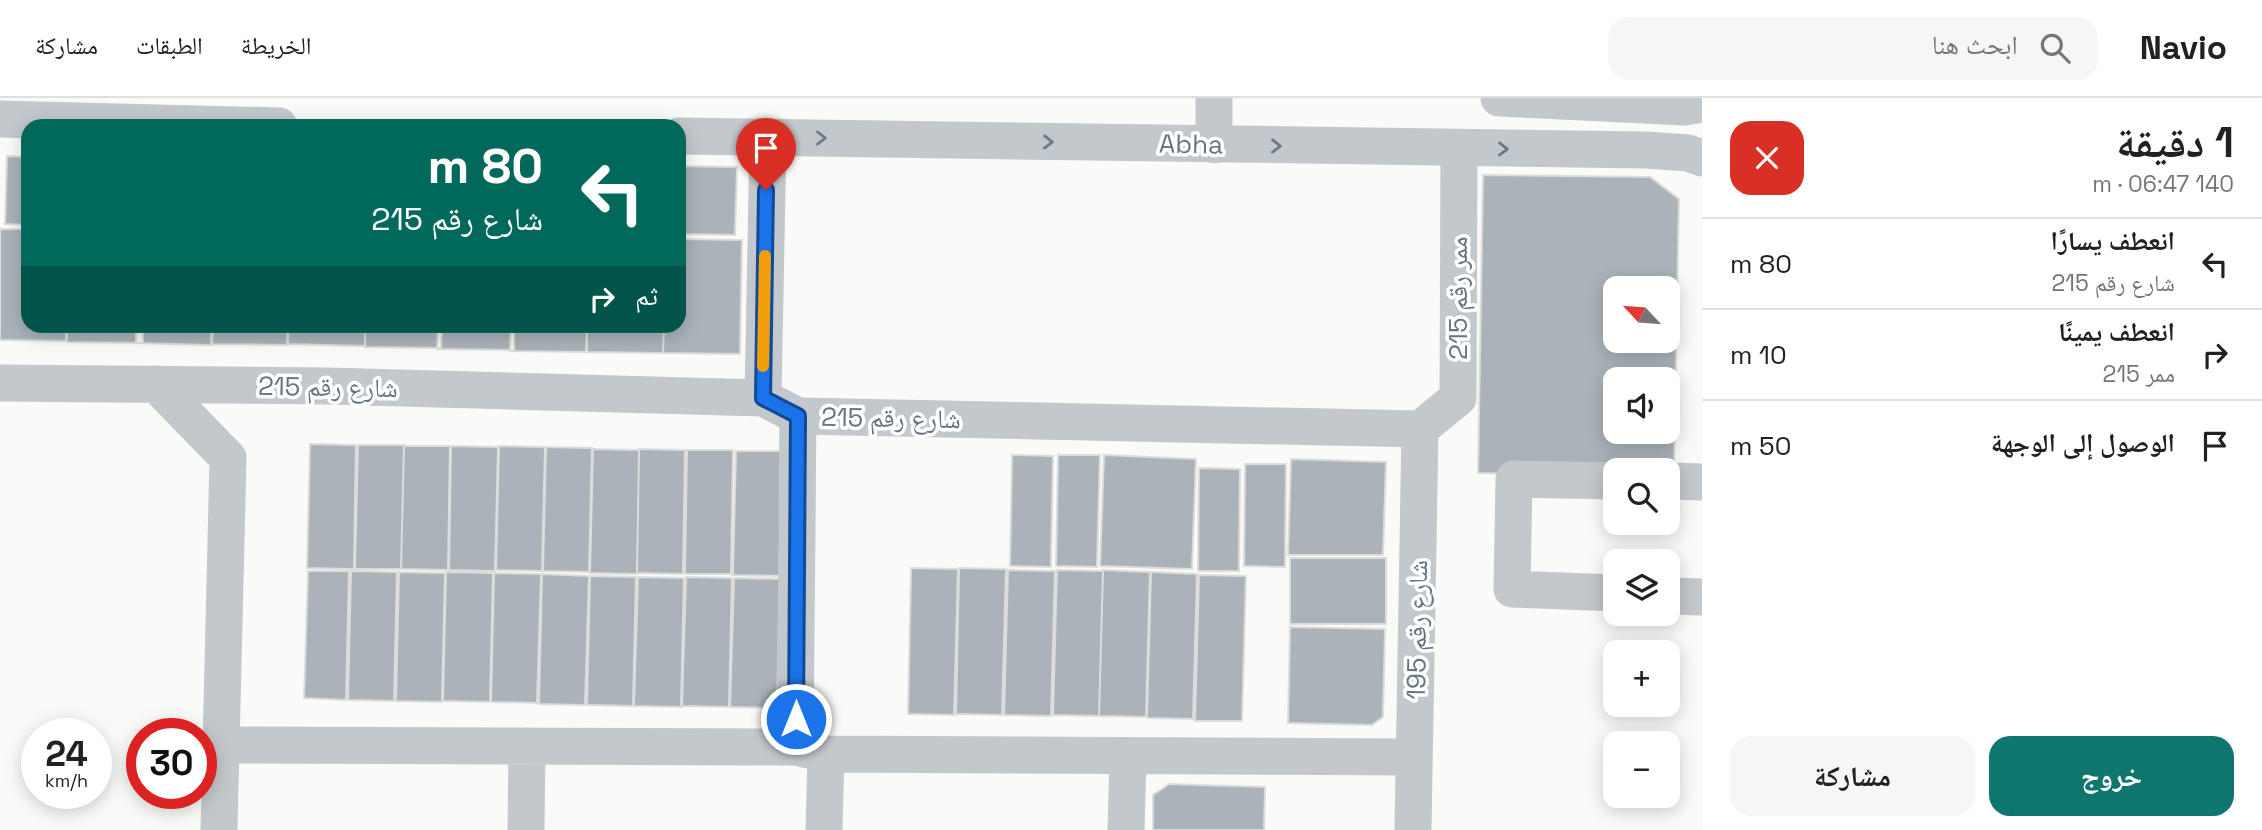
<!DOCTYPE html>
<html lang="ar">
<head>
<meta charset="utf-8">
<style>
	:root { --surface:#fff; --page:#f6f6f6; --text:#202124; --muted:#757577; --line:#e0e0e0; --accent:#0f766e }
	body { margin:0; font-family:"Space Grotesk","Noto Naskh Arabic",sans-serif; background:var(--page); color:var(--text); direction:rtl; height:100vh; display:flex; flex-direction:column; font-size:26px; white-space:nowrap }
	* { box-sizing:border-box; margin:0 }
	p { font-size:23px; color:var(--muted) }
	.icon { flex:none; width:38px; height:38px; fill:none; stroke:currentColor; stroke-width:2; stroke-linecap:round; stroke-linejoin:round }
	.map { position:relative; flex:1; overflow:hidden; direction:ltr }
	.details { display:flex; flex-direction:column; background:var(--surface); width:560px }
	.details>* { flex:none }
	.top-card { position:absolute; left:21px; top:21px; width:665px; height:214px; border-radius:21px; box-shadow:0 4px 18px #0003; direction:rtl; background:#00695c; color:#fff; overflow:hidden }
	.needle { width:46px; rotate:296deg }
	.buttons { position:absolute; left:1603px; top:178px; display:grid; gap:14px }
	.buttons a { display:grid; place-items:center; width:77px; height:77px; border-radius:14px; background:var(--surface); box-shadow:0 4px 18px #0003; font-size:35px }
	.speed { position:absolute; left:21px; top:620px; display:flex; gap:14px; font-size:35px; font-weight:700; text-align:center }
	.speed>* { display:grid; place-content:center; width:91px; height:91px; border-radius:50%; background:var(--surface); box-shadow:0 4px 18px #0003; line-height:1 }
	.speed small { font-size:18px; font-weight:400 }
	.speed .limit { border:10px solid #d22; background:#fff; color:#111 }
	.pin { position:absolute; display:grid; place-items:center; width:60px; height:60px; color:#fff; margin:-72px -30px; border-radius:50% 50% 50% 0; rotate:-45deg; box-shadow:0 0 7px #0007 }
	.pin .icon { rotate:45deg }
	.me { position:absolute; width:77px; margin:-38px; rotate:0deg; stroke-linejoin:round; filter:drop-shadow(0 0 5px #0008) }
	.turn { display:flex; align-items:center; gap:24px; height:147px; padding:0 28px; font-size:32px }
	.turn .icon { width:91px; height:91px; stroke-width:2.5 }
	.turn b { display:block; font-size:49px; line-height:60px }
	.then { display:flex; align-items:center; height:66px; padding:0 28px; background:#0003; gap:14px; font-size:26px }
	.round { display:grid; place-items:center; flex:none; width:74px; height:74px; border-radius:21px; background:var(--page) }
	.overview { display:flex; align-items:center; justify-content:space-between; height:119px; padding:0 28px }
	h1 { font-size:42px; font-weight:700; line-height:52px }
	.primary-button { display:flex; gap:14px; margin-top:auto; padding:14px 28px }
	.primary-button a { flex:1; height:80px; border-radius:21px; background:var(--accent); color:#fff; font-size:28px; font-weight:700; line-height:80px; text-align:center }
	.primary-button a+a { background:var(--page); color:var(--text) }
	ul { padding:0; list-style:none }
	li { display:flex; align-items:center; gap:21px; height:91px; padding:0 28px; border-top:2px solid var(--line) }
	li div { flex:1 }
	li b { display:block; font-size:26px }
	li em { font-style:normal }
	header { display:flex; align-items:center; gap:42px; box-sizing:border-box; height:98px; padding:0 35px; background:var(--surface); border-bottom:2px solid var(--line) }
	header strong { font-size:33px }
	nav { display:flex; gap:38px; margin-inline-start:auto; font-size:24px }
	.search { width:490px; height:63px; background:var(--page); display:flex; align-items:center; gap:18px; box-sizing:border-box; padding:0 24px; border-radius:21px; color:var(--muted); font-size:26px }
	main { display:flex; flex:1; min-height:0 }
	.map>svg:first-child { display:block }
</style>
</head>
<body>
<header>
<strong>Navio</strong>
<div class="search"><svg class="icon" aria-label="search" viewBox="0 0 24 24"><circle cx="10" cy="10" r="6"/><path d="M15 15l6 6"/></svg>ابحث هنا</div>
<nav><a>الخريطة</a><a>الطبقات</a><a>مشاركة</a></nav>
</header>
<main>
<section class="details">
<div class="overview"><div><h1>1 دقيقة</h1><p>140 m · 06:47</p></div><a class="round" style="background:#d93025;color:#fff"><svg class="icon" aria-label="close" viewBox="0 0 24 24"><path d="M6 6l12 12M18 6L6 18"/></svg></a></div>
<ul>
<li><svg class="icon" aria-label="left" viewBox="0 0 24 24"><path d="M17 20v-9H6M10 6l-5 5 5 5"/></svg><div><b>انعطف يسارًا</b><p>شارع رقم 215</p></div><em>80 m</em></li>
<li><svg class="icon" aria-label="right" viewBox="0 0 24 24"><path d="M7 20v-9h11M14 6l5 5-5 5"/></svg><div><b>انعطف يمينًا</b><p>ممر 215</p></div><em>10 m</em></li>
<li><svg class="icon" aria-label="arrive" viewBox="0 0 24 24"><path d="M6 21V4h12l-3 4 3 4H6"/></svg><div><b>الوصول إلى الوجهة</b></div><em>50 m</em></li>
</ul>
<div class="primary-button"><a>خروج</a><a>مشاركة</a></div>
</section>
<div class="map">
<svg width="1702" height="732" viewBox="0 0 1702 732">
	<rect width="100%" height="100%" fill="#fafaf8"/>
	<path fill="#aab3b9" stroke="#dcdcda" stroke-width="2" fill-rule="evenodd" d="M7 58 28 59V127L5 126Z
		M679 68 737 69 735 137 679 136Z
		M1483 77 1650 79 1679 101 1674 377 1668 373H1615V377L1478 375ZM1615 191H1668V243H1615ZM1615 282H1668V334H1615Z
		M0 131H28V228H66V243L0 242Z
		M679 141 742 142 740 256 663 255 664 228H679Z
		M67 228H143V245L67 244Z
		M136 228H213L212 247 136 245Z
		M211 228H288L287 247 211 246Z
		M288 228H365V248L288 246Z
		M365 228H442L441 250 365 249Z
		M438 228H514V252L437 251Z
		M511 228H587L586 254 510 253Z
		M587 228H664L663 255 587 254Z
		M310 346 356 347 354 471 307 470Z
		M358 347H404L401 471H355Z
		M404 348H450L448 472 401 471Z
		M451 348 498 349 495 473 449 472Z
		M499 348 545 349 542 473 496 472Z
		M546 349 592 350 589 474 543 473Z
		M593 351 639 352 637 476 590 475Z
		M639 351 685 352 683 476 637 475Z
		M687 352H733L731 476H685Z
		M736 353H782L780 478 733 477Z
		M1012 357 1053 358 1051 469 1010 468Z
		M1058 357H1100L1097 469 1056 468Z
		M1104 357 1196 361 1192 471 1100 468Z
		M1291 361 1386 364 1383 457H1288Z
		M1245 366H1286L1285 469 1244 468Z
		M1199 370 1240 371 1239 473H1198Z
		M1290 460H1386V526H1290Z
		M911 470 958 471 954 617 908 616Z
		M959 470 1006 471 1002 617 956 616Z
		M1008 472 1055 473 1051 618 1004 617Z
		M1057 472 1103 473 1099 618 1053 617Z
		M1103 472 1150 474 1146 619 1099 618Z
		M308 473H349L346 602 304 600Z
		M351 473 397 474 394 603 348 602Z
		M399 474 445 475 442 604 396 603Z
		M446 474 493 475 490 604 443 603Z
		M1151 474 1197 476 1193 621 1147 620Z
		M494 475 541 476 537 605 491 604Z
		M542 476 589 478 585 607 539 606Z
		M1199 477 1246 478 1242 623H1195Z
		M590 478 636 479 633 608 587 607Z
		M638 479 684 480 681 609 634 608Z
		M686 479 732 480 729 609 682 608Z
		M734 480 780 481 777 610 730 609Z
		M1290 529 1385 531 1383 619 1372 627 1288 625Z
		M1169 686 1265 689 1264 732H1153V697Z"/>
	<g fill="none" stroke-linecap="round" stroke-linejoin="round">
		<path stroke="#c3c8cc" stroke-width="37" d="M1499 0 1685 9 1702 6
			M0 21 279 28
			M679 38 1646 52 1688 55 1702 60
			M1214 47V0
			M0 285 328 288 763 300 798 318 1420 331
			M156 286 228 360 219 732
			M763 300 768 40
			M1420 331 1458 300 1459 50
			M1615 383 1514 381 1512 491 1615 495
			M1668 383 1702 384
			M1668 498 1702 499
			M221 647 795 649 826 656 1414 659
			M795 649 798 318
			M526 732 527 648
			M824 732 826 656
			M1126 732 1128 658
			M1413 732 1420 331"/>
	</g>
	<defs><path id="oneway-chevron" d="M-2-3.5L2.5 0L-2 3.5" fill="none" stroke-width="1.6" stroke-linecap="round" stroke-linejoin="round" transform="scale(1.75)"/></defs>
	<g stroke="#6a7a87">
		<use href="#oneway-chevron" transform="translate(821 40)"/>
		<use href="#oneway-chevron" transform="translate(1048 44) rotate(1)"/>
		<use href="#oneway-chevron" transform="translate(1276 48) rotate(1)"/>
		<use href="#oneway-chevron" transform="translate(1503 51) rotate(1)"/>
	</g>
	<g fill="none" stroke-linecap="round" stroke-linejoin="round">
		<g stroke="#114b97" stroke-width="18">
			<path id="route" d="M766 92 763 300 798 318 796 621"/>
		</g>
		<use href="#route" stroke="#1a73e8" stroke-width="12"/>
		<path stroke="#f59e0b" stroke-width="12" d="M763 268 765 158"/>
	</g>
	<g text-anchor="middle" stroke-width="7" stroke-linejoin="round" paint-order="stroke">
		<g font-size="26" fill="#657683" stroke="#fff">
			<text transform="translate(1191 46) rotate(1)" y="9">Abha</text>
			<text transform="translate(1458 200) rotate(-90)" y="9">ممر رقم 215</text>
			<text transform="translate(328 289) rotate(1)" y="9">شارع رقم 215</text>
			<text transform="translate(891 320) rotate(1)" y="9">شارع رقم 215</text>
			<text transform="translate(1417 532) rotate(-89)" y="9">شارع رقم 195</text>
		</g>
	</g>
</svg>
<div class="buttons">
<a><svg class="needle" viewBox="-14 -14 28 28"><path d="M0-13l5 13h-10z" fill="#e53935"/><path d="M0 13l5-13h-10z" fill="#757577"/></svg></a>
<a><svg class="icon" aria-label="sound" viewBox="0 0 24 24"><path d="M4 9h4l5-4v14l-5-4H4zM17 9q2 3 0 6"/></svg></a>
<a><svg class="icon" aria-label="search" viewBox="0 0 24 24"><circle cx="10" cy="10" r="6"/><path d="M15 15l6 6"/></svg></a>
<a><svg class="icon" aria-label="layers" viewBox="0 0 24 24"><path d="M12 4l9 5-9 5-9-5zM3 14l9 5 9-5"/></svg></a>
<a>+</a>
<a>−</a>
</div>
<div class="speed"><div>24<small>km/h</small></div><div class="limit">30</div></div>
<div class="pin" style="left:766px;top:92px;background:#d93025"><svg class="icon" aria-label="arrive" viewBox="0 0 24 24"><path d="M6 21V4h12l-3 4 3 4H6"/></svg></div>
<svg class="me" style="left:796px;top:621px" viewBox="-20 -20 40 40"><circle r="17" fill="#1a73e8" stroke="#fff" stroke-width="3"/><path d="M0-11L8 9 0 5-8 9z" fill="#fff"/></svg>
<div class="top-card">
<div class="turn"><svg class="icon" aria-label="left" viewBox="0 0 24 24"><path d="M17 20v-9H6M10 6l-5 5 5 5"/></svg><div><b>80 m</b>شارع رقم 215</div></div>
<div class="then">ثم<svg class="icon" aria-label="right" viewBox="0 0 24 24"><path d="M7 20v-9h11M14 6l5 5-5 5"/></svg></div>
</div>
</div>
</main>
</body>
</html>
